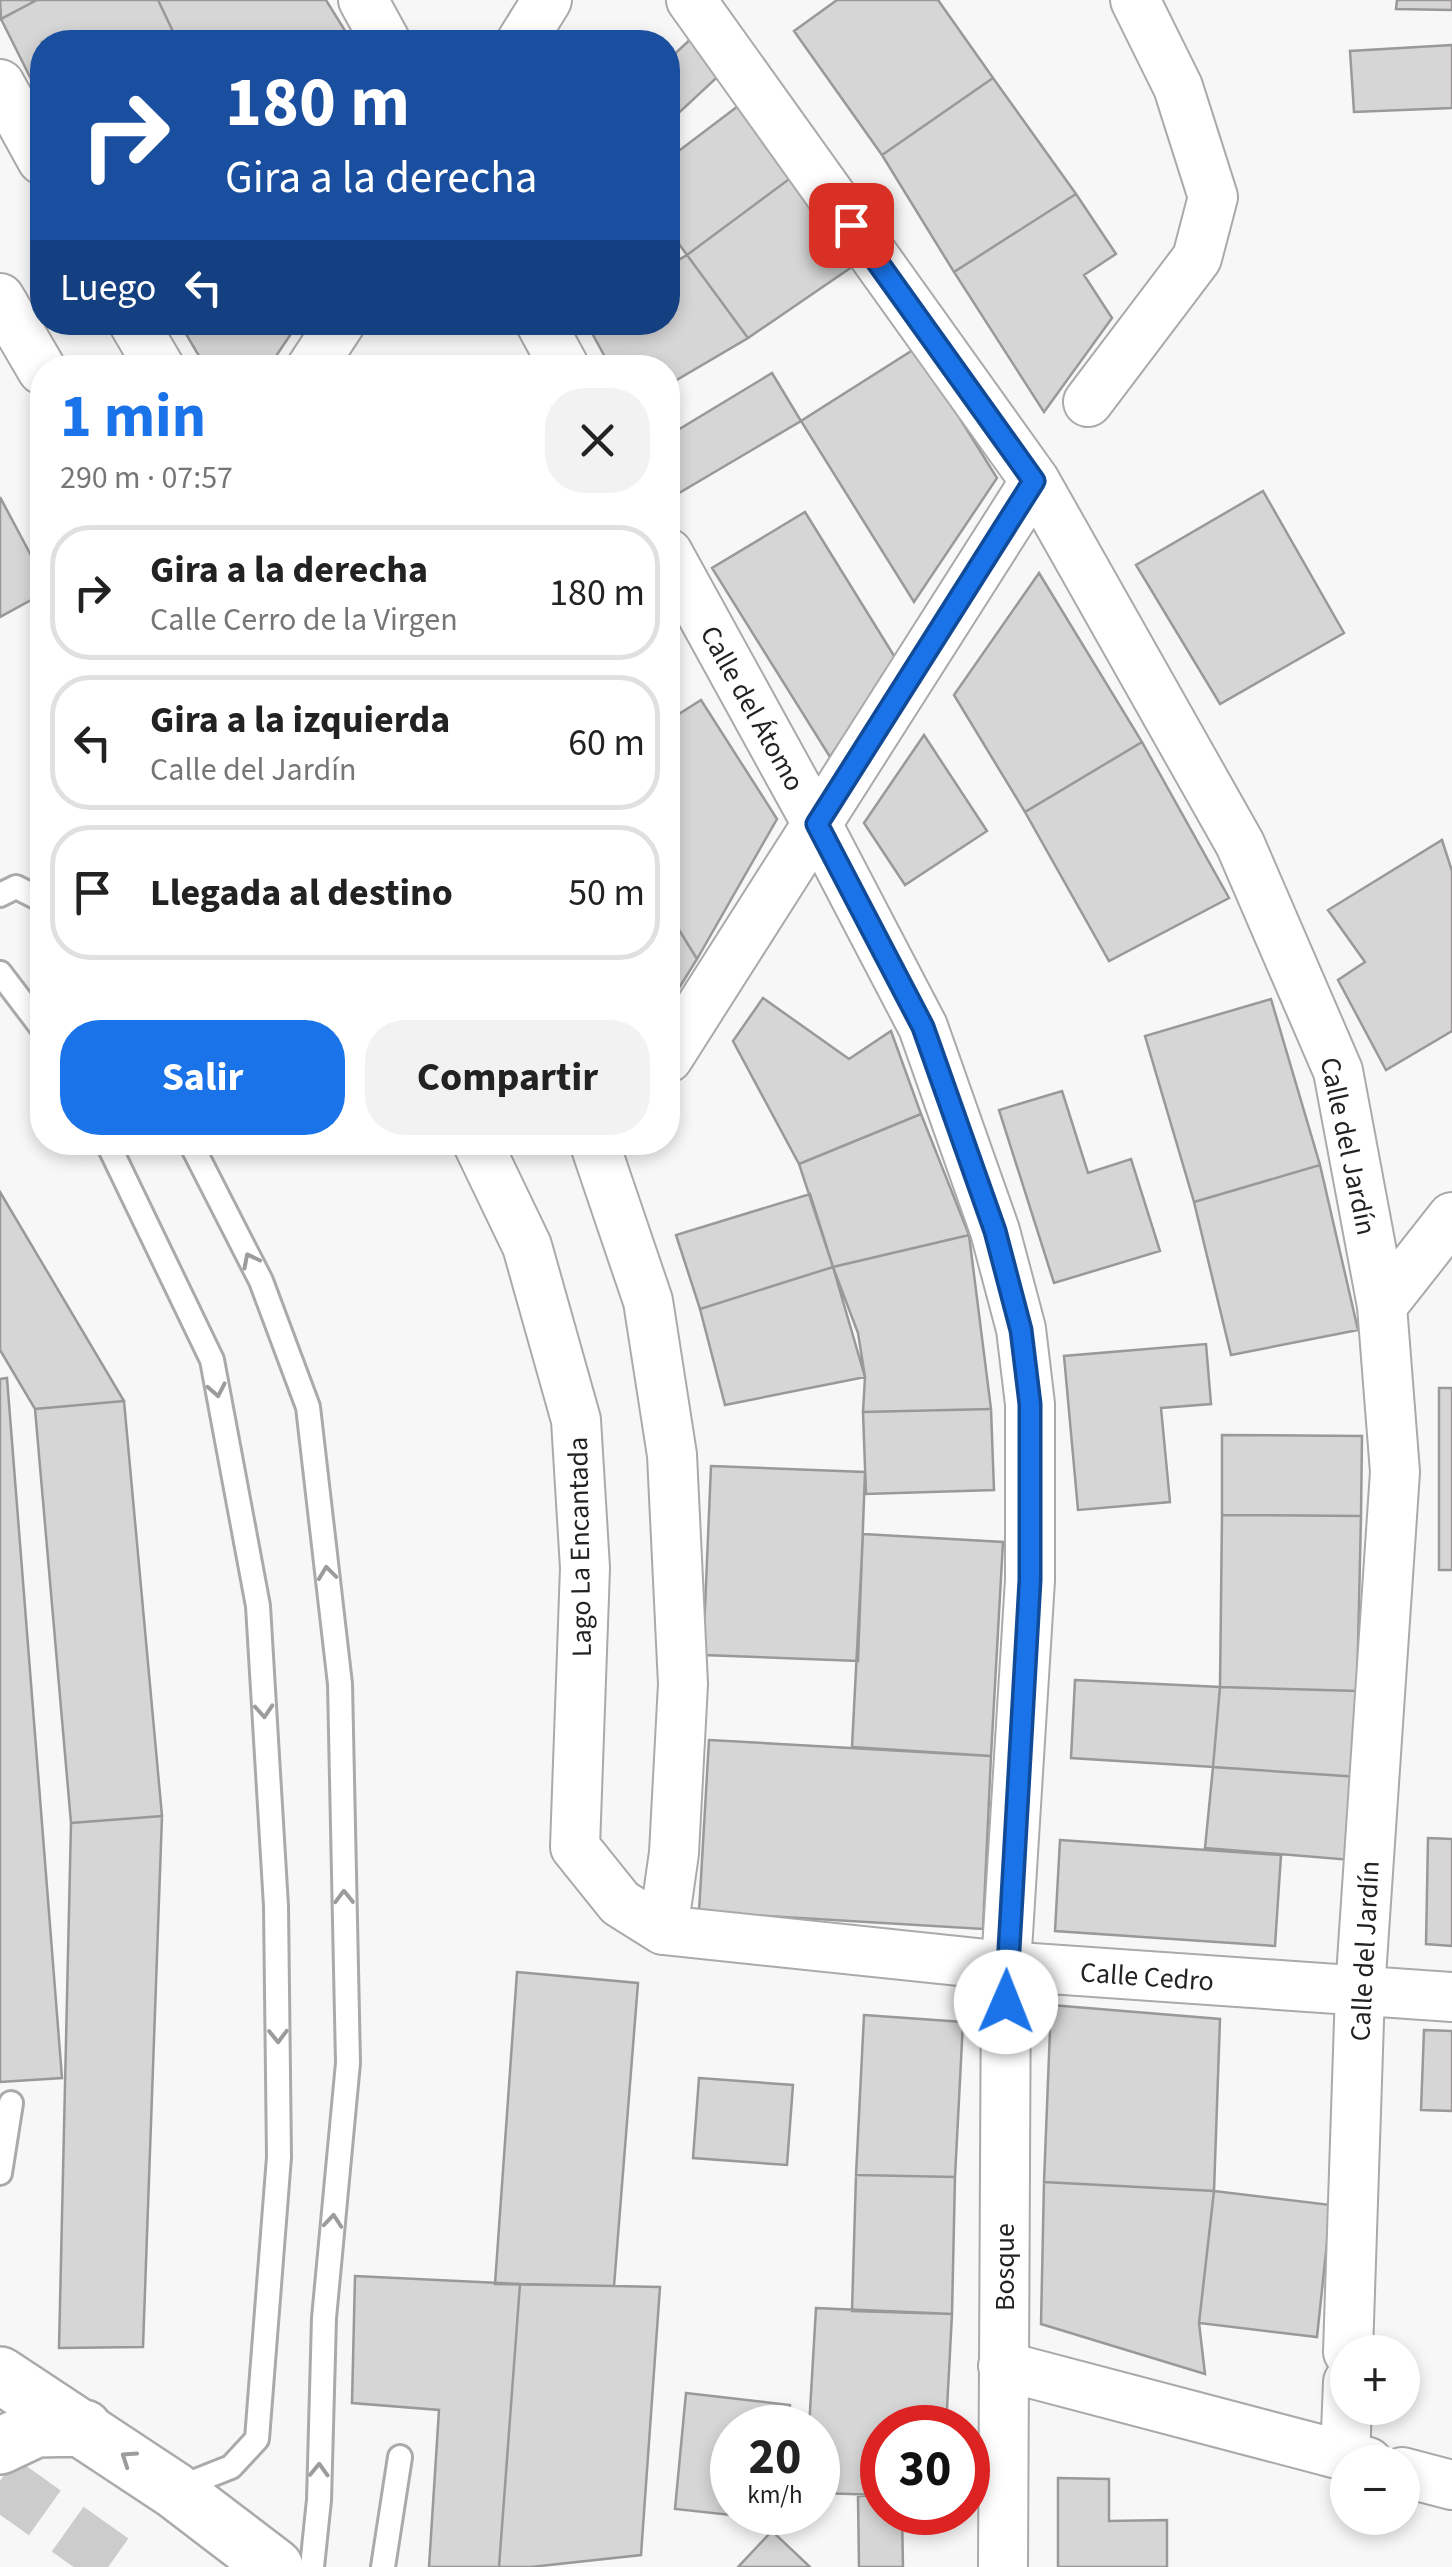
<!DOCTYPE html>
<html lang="es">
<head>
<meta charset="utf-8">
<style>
	:root { --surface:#fff; --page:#f2f2f2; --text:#222; --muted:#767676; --line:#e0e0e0; --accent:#1a73e8 }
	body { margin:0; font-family:"Source Sans 3",sans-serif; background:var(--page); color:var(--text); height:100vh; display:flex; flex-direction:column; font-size:38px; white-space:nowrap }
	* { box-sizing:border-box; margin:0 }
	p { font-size:32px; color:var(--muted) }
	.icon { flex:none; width:55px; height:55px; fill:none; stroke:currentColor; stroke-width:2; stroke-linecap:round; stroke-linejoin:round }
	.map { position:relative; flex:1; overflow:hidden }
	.drawer { position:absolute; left:30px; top:355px; width:650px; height:800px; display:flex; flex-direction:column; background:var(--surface); border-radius:40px; box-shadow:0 5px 15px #0003 }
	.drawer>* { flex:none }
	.top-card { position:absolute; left:30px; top:30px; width:650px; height:305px; border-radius:40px; box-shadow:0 5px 15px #0003; background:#1a4fa0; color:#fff; overflow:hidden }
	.tools { position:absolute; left:1330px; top:2335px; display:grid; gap:20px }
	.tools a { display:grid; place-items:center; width:90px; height:90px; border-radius:50%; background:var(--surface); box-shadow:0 5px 15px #0003; font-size:50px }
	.speed { position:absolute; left:710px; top:2405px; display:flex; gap:20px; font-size:50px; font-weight:700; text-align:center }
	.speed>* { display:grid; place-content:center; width:130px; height:130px; border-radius:50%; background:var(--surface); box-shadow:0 5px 15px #0003; line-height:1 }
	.speed small { font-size:25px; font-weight:400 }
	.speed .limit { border:15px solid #d22; background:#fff; color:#111 }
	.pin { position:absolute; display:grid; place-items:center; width:85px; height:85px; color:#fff; margin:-42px; border-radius:20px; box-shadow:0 5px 15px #0006 }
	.me { position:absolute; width:110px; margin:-55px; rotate:1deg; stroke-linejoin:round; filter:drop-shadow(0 0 8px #0008) }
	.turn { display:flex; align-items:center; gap:35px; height:210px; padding:0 30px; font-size:45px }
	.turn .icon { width:130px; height:130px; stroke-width:2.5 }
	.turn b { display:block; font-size:70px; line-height:85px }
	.then { display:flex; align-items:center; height:95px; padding:0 30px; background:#0003; gap:20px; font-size:38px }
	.round { display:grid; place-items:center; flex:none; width:105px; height:105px; border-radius:40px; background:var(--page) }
	.head { display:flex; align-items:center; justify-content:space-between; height:170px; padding:0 30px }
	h1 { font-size:60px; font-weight:700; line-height:75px; color:var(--accent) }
	.cta { display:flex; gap:20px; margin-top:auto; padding:20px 30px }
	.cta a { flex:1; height:115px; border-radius:40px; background:var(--accent); color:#fff; font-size:40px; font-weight:700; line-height:115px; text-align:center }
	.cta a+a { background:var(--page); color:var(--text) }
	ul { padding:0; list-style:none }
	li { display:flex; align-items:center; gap:30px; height:135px; margin:0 20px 15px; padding:0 10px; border:5px solid var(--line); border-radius:40px }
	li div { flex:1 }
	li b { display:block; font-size:38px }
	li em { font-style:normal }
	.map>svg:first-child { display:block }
</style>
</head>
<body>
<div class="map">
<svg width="1452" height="2567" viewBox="0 0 1452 2567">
	<rect width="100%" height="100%" fill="#f7f7f8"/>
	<path fill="#d7d6d6" stroke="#9a9998" stroke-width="2.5" d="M0 0H37L1 19Z
		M37 0H158L178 42H42V101L1 19Z
		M158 0H326L352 42H178Z
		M837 0H938L993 78 882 155 794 31Z
		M1397 0H1452V10L1396 9Z
		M695 35 726 69 668 123V60Z
		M1452 45V108L1354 112 1350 51Z
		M993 78 1076 194 954 272 882 155Z
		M746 100 800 171 687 255 668 229V159Z
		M800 171 865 258 748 338 687 255Z
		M1076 194 1116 254 1084 275 1112 318 1044 412 954 272Z
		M687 255 748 338 668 385V368H611L586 322H668V266Z
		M179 322H299L268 368H206Z
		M916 348 997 478 914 602 801 421Z
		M772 373 801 421 679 493 668 474V436Z
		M1263 491 1344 633 1220 704 1136 565Z
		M0 497 42 576V594L0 617Z
		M805 512 896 659 830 757 712 568Z
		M1039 573 1142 742 1025 812 954 695Z
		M701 700 777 819 697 959 668 912V721Z
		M924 735 987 831 905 885 864 823Z
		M1142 742 1229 898 1109 961 1025 812Z
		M1442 840 1452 871V1031L1386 1070 1338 980 1365 962 1328 910Z
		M668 912 697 959 668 1006Z
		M763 998 849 1059 891 1031 921 1114 799 1164 733 1041Z
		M1271 999 1320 1165 1194 1202 1145 1036Z
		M1062 1091 1088 1173 1131 1159 1160 1251 1054 1283 999 1110Z
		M921 1114 969 1235 833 1267 799 1164Z
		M1320 1165 1358 1330 1231 1355 1194 1202Z
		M0 1192 124 1401 35 1409 0 1350Z
		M810 1194 833 1267 700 1309 676 1235Z
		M969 1235 991 1409 863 1412 865 1377 858 1333 833 1267Z
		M833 1267 865 1377 725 1405 700 1309Z
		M1206 1344 1211 1404 1161 1408 1170 1502 1078 1510 1064 1356Z
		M7 1378 62 2078 0 2082V1379Z
		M1439 1388H1452V1570H1439Z
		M124 1401 162 1816 71 1823 35 1409Z
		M991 1409 994 1490 866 1494 863 1412Z
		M1222 1435 1362 1436 1361 1516 1222 1515Z
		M711 1466 865 1472 858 1661 703 1655Z
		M1222 1515 1361 1516 1357 1691 1220 1687Z
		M863 1534 1003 1542 991 1756 852 1747Z
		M1075 1680 1220 1687 1213 1767 1071 1758Z
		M1220 1687 1357 1691 1359 1777 1213 1767Z
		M709 1740 991 1756 983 1929 699 1912Z
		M1213 1767 1359 1777 1351 1860 1205 1848Z
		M162 1816 143 2347 59 2348 71 1823Z
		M1428 1838 1452 1839V1946L1426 1944Z
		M1060 1840 1281 1855 1275 1946 1055 1931Z
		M517 1972 638 1983 614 2286 495 2284Z
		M1051 2005 1220 2019 1214 2191 1044 2182Z
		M864 2015 963 2022 955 2177 856 2175Z
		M1424 2030 1452 2031V2111L1421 2110Z
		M699 2078 793 2085 787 2165 693 2158Z
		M856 2175 955 2177 952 2314 852 2311Z
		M1044 2182 1214 2191 1199 2323 1205 2374 1041 2324Z
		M1214 2191 1331 2205 1317 2337 1199 2323Z
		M355 2276 520 2284 499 2567H429L439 2410 352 2403Z
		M520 2284 660 2287 641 2555 531 2567H499Z
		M816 2308 952 2314 946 2428H882V2495L818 2493V2428H809Z
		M686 2393 790 2405 788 2428H732V2512H780L779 2520 675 2509Z
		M1058 2478 1109 2479V2521L1167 2520V2567H1058Z
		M882 2495V2512H902L903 2567H859L858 2496Z
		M772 2531 810 2567H738Z"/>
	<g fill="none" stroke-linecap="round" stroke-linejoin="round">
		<path stroke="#cccccd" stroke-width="55" stroke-dasharray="55 28" stroke-linecap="butt" d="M0 2481 121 2567"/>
		<g stroke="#aaaaab" stroke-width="28">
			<path id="lane" d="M0 895 16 887 42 900
				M0 973 42 1028
				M107 1142 212 1360 258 1606 276 1906 279 2157 257 2439 231 2467 178 2488
				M190 1142 261 1281 308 1407 340 1684 348 2063 324 2318 319 2500 312 2567
				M0 2173 11 2103
				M383 2567 400 2457"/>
		</g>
		<g stroke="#aaaaab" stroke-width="52">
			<path id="street" d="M363 0 386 42
				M691 0 1035 481 1240 844 1338 1071 1382 1306 1395 1472 1360 1991 1348 2352
				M521 42 547 0
				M0 84 42 160
				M0 298 42 370
				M133 322 160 368
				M540 322 565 368
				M311 368 341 322
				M1088 402 1197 258 1213 197 1178 87 1135 0
				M668 553 817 824 923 1027 995 1231 1021 1329 1030 1404V1580L1006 1966 1003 2567
				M668 1058 1035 481
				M477 1142 527 1246 576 1420 585 1568 575 1847 620 1903 663 1930 1006 1966 1452 1997
				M594 1142 648 1301 672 1455 683 1684 674 1853 663 1930
				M1382 1306 1452 1217
				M1003 2366 1368 2462
				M1345 2457 1348 2382
				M1402 2472 1452 2485"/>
		</g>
		<g stroke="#aaaaab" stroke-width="60">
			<path id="secondary" d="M0 2375 174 2490 275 2567
				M0 2446 36 2429 84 2428"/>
		</g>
		<use href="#lane" stroke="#fff" stroke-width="22"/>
		<use href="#street" stroke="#fff" stroke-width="48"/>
		<use href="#secondary" stroke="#fff" stroke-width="55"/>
	</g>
	<defs><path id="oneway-chevron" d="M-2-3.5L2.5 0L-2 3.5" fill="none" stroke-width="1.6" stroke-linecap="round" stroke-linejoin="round" transform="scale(2.5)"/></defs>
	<g stroke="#9c9c9c">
		<use href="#oneway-chevron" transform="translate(250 1260) rotate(-117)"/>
		<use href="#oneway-chevron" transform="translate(217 1390) rotate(79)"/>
		<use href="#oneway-chevron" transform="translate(327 1573) rotate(-97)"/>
		<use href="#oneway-chevron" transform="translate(264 1711) rotate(86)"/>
		<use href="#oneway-chevron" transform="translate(344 1897) rotate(-91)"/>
		<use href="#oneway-chevron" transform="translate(278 2036) rotate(89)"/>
		<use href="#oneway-chevron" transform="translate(333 2221) rotate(-85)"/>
		<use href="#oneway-chevron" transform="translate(128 2458) rotate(-146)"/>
		<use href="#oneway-chevron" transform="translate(319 2470) rotate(-88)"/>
	</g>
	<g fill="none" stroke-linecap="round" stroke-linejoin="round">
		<g stroke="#114b97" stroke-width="25">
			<path id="route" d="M851 225 1034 481 817 824 923 1027 995 1231 1021 1330 1030 1404V1580L1006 2002"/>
		</g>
		<use href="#route" stroke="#1a73e8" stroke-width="18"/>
	</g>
	<g text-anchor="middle" stroke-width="8" stroke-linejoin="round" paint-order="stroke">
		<g font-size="28" fill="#222" stroke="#fff">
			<text transform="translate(753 708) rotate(61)" y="10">Calle del Átomo</text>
			<text transform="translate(1349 1146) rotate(78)" y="10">Calle del Jardín</text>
			<text transform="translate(579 1547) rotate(-91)" y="10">Lago La Encantada</text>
			<text transform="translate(1364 1951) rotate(-87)" y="10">Calle del Jardín</text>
			<text transform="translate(1147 1976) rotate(4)" y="10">Calle Cedro</text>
			<text transform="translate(1004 2267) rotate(-90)" y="10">Bosque</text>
		</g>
	</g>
</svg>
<div class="tools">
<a>+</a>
<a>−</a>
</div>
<div class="speed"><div>20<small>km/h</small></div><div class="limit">30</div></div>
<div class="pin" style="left:851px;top:225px;background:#d93025"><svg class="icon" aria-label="arrive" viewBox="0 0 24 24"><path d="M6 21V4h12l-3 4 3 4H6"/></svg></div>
<svg class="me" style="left:1006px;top:2002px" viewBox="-20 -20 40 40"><circle r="19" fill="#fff"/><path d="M0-13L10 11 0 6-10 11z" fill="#1a73e8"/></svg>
<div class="top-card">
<div class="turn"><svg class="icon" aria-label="right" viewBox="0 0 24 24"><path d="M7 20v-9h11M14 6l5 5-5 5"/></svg><div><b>180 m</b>Gira a la derecha</div></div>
<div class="then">Luego<svg class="icon" aria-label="left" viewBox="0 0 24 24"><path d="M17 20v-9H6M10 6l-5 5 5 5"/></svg></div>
</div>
<section class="drawer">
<div class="head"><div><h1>1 min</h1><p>290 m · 07:57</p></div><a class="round"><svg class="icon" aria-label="close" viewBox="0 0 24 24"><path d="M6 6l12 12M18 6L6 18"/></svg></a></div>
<ul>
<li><svg class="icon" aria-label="right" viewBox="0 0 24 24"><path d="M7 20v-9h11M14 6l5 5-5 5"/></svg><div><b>Gira a la derecha</b><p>Calle Cerro de la Virgen</p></div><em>180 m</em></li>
<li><svg class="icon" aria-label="left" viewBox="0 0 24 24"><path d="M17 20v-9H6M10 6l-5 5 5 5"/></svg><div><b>Gira a la izquierda</b><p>Calle del Jardín</p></div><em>60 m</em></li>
<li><svg class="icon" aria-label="arrive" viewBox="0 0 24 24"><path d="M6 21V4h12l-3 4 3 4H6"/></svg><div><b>Llegada al destino</b></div><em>50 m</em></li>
</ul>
<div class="cta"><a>Salir</a><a>Compartir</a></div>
</section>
</div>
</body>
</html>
